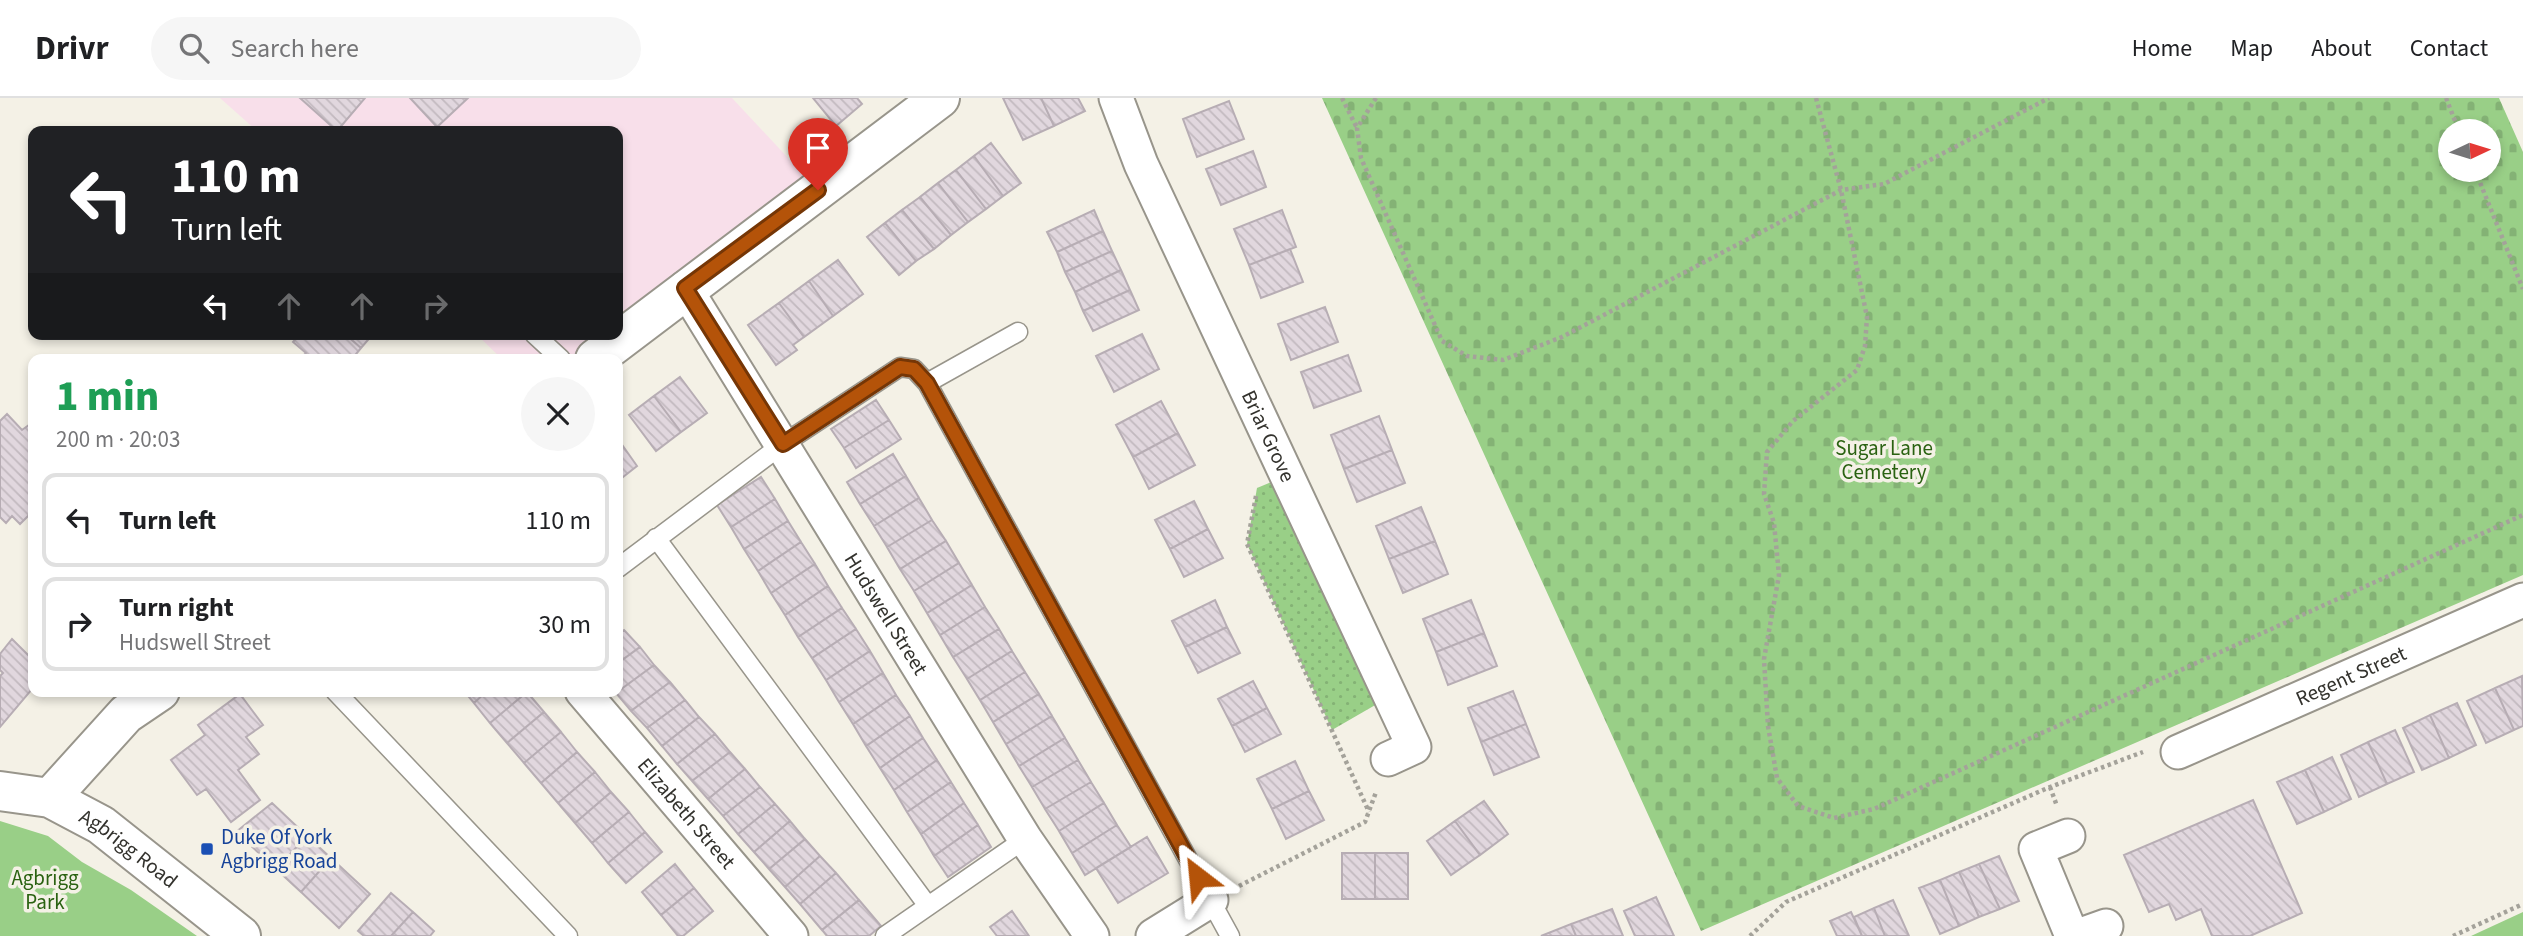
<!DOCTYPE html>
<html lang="en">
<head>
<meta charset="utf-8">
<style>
	:root { --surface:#fff; --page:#f6f6f6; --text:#202124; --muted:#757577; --line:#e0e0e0 }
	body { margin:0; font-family:"Source Sans 3",sans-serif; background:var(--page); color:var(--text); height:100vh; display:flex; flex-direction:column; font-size:26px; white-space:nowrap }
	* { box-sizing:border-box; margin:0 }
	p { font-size:23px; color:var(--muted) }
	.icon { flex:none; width:38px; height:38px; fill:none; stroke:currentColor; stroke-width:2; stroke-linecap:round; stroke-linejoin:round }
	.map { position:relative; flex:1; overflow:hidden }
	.drawer { position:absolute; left:28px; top:256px; width:595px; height:343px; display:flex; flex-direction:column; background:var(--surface); border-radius:14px; box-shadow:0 4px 10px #0003 }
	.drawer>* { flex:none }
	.banner { position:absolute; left:28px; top:28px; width:595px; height:214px; border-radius:14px; box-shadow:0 4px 10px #0003; background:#202124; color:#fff; overflow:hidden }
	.needle { width:46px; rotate:86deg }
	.tools { position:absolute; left:2438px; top:21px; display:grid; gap:14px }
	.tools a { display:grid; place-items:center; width:63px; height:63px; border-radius:50%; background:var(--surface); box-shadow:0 4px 10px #0003; font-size:35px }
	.pin { position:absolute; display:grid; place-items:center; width:60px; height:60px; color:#fff; margin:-72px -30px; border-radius:50% 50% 50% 0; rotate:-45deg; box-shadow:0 0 7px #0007 }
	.pin .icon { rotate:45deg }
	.me { position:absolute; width:77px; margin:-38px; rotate:331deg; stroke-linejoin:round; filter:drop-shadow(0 0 5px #0008) }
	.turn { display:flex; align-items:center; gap:24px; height:147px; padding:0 28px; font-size:32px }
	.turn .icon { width:91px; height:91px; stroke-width:2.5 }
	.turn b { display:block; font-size:49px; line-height:60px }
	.lanes { display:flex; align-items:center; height:66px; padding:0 28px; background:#0003; justify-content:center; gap:35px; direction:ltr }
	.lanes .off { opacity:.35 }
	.round { display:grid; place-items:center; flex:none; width:74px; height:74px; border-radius:37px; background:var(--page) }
	.head { display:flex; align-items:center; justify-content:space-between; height:119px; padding:0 28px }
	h1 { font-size:42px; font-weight:800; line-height:52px; color:#1e9e55 }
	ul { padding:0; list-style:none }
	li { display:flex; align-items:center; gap:21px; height:94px; margin:0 14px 10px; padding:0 14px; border:4px solid var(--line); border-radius:14px }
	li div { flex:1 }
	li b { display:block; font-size:26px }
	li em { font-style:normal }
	header { display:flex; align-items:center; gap:42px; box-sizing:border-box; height:98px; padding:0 35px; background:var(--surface); border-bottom:2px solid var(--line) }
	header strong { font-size:33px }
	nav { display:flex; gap:38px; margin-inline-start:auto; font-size:24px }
	.search { width:490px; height:63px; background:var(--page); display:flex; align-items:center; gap:18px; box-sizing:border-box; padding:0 24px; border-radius:38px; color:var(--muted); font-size:26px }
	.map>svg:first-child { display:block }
</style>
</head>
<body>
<header>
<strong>Drivr</strong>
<div class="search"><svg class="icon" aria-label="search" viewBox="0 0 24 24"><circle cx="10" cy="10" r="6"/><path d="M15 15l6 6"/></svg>Search here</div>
<nav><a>Home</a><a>Map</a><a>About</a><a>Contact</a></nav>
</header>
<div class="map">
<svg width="2523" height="838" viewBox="0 0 2523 838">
	<defs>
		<pattern id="grass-dots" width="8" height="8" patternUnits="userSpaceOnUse" patternTransform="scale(1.75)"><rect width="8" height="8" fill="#99cf87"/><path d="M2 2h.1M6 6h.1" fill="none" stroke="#84b275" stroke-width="1.8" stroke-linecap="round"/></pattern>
		<pattern id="cemetery-stones" width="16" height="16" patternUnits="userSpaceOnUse" patternTransform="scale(1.75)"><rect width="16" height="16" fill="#99cf87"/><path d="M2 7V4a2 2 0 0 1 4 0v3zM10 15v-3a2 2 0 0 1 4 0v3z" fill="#84b275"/></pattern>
		<pattern id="building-back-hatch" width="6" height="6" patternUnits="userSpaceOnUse" patternTransform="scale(1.75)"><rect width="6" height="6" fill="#e1d7de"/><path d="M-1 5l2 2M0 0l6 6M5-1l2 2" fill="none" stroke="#c2b9bf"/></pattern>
	</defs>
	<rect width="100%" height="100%" fill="#f4f1e6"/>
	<path fill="#f8dfea" d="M220 0H732L818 92 595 261H502L476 236H618V33H257Z"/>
	<path fill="url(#grass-dots)" d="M1274 383 1377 606 1332 632 1247 446 1257 390Z"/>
	<path fill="url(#cemetery-stones)" fill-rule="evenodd" d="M1322 0H2499L2523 54V477L1701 833ZM2450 33H2488V72H2450Z"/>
	<path fill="#99cf87" d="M0 723 48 738 82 764 131 792 197 838H0Z
		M2523 814V838H2471Z"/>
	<path fill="url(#building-back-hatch)" stroke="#b7adb4" stroke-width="2" d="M300 0H365L337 33Z
		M410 0H468L437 29Z
		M813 0H857L862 6 836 28Z
		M1003 0H1041L1054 28 1023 42Z
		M1041 0H1078L1085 13 1054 28Z
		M1229 3 1244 41 1197 59 1183 21Z
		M991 45 1021 85 1003 98 974 58Z
		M1253 53 1266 89 1221 107 1206 71Z
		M974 58 1003 98 986 111 956 72Z
		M956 72 986 111 968 124 938 85Z
		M938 85 968 124 951 137 920 99Z
		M920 99 951 137 934 151 902 112Z
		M902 112 934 151 916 163 885 125Z
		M1094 112 1103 133 1057 154 1047 134Z
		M1282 112 1296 149 1249 167 1234 131Z
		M885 125 916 163 899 177 867 139Z
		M1103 133 1112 153 1065 174 1057 154Z
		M1290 151 1303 184 1261 200 1249 167Z
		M1112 153 1121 172 1075 194 1065 174Z
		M838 162 863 196 833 218 809 183Z
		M1121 172 1130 192 1083 213 1075 194Z
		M809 183 833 218 804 239 779 205Z
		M1130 192 1139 212 1093 233 1083 213Z
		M779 205 804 239 793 247 797 252 776 267 748 227Z
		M1325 209 1338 244 1291 262 1278 226Z
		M300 236H345L361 250 352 261H300L306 255 293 244Z
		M345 236H373L361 250Z
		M1142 236 1159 271 1114 294 1096 258Z
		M1348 257 1361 293 1314 310 1301 274Z
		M680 279 707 315 681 334 654 298Z
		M654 298 681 334 656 353 629 317Z
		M876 302 889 322 844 350 831 331Z
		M1161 303 1178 335 1133 359 1116 327Z
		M7 316 22 332 33 324V413L20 426 12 418 6 425 0 419V323Z
		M1379 318 1392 352 1344 371 1331 337Z
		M889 322 901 341 856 370 844 350Z
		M1178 335 1195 367 1149 391 1133 359Z
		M618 341 637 368 618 383Z
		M1392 352 1405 385 1357 404 1344 371Z
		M893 356 906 378 860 406 847 384Z
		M906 378 919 400 874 428 860 406Z
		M761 379 775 401 731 429 717 407Z
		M919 400 932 422 887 449 874 428Z
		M775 401 788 423 744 451 731 429Z
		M1194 403 1208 431 1170 451 1155 422Z
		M1421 409 1435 443 1389 461 1376 428Z
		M932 422 946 443 900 471 887 449Z
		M788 423 801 444 758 473 744 451Z
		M1208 431 1223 460 1184 479 1170 451Z
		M946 443 959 465 914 493 900 471Z
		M1435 443 1448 476 1403 495 1389 461Z
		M801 444 815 466 771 495 758 473Z
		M959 465 972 487 927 515 914 493Z
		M815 466 828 488 785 517 771 495Z
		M972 487 985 509 940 537 927 515Z
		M828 488 842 510 798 539 785 517Z
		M1215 502 1227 529 1185 549 1172 523Z
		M1471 502 1484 535 1436 554 1423 521Z
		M985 509 999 531 953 559 940 537Z
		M842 510 856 531 812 560 798 539Z
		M1227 529 1240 555 1198 575 1185 549Z
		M856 531 870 553 826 582 812 560Z
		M999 531 1012 553 967 581 953 559Z
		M624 532 640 549 618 565V537Z
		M1484 535 1497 568 1448 587 1436 554Z
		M12 541 33 562V590L0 629V578L3 575 0 572V556Z
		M640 549 654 567 616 595 618 565Z
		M870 553 883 575 839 604 826 582Z
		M1012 553 1025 574 980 602 967 581Z
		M654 567 670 584 631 613 616 595Z
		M1025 574 1039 596 993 624 980 602Z
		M883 575 896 597 853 626 839 604Z
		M2522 578 2523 628 2514 632 2495 590Z
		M1253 583 1267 610 1232 628 1218 601Z
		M670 584 685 602 647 630 631 613Z
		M2495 590 2514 632 2486 645 2467 603Z
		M464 593H487L474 605Z
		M487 593H526L527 594 490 625 474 605Z
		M1513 593 1526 626 1481 644 1468 610Z
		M527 594 544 614 507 645 490 625Z
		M240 596 263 627 246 639 259 656 238 672 260 702 231 724 206 691 197 697 171 662 205 637 198 627Z
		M1039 596 1052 618 1006 646 993 624Z
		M896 597 910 618 866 648 853 626Z
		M685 602 699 619 662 648 647 630Z
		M2457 605 2476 647 2449 660 2430 617Z
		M1267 610 1281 636 1245 654 1232 628Z
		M544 614 561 634 524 665 507 645Z
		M2430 617 2449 660 2422 672 2403 630Z
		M910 618 923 640 880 670 866 648Z
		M1052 618 1065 640 1019 668 1006 646Z
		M699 619 715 636 677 666 662 648Z
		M1526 626 1539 659 1494 677 1481 644Z
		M2395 632 2414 674 2387 686 2368 644Z
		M561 634 577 654 541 685 524 665Z
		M715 636 730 654 692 683 677 666Z
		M923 640 937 662 894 692 880 670Z
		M1065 640 1078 662 1032 689 1019 668Z
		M2368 644 2387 686 2359 699 2341 657Z
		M577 654 595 674 558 705 541 685Z
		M730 654 745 671 708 701 692 683Z
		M2332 659 2351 701 2324 714 2305 672Z
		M937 662 951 684 907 714 894 692Z
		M1078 662 1091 684 1045 711 1032 689Z
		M1295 663 1309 693 1272 711 1257 681Z
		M745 671 760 689 723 718 708 701Z
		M2305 672 2324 714 2297 726 2277 684Z
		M595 674 611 694 575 725 558 705Z
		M951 684 964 705 921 736 907 714Z
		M1091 684 1104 705 1059 733 1045 711Z
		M760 689 775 706 738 736 723 718Z
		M1309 693 1324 722 1286 741 1272 711Z
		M611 694 629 714 592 745 575 725Z
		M2253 702 2302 815 2250 838H2212L2201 811 2176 822 2169 806 2149 814 2124 757Z
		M1484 703 1508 736 1480 757 1455 723Z
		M272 705 307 738 276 771 236 734Z
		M964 705 978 727 934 758 921 736Z
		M1104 705 1117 727 1072 755 1059 733Z
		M775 706 790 723 754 754 738 736Z
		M629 714 645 734 608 765 592 745Z
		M790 723 805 741 769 771 754 754Z
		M1455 723 1480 757 1451 777 1427 743Z
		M978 727 991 749 948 779 934 758Z
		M1117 727 1131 749 1085 777 1072 755Z
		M645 734 662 754 626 785 608 765Z
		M307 738 331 760 301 794 276 771Z
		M1147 739 1168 775 1118 805 1096 770Z
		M805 741 820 758 785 789 769 771Z
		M1342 755H1375V801H1342Z
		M1375 755H1408V801H1375Z
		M820 758 836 775 800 806 785 789Z
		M1999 758 2019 803 2000 811 1979 766Z
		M331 760 370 796 339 830 301 794Z
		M675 766 694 790 661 817 642 794Z
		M1979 766 2000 811 1979 819 1959 774Z
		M1959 774 1979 819 1959 828 1940 782Z
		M836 775 859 802 822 832 800 806Z
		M1940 782 1959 828 1940 836 1919 790Z
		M694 790 713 813 683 838H678L661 817Z
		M391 795 413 814 391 838H364L358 833Z
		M1656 799 1674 838H1635L1624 813Z
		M859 802 881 828 869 838H827L822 832Z
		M1893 802 1909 838H1885L1874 810Z
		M1874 810 1885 838H1862L1854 819Z
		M1612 811 1623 838H1576L1571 826Z
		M1012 813 1029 838H997L990 829Z
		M413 814 434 833 430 838H391Z
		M1851 814 1862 838H1837L1830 823Z
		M1571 826 1576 838H1541Z"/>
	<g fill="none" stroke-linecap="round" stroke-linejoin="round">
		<g stroke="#98958b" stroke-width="21">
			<path id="lane" d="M534 236 561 261
				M927 285 1018 234
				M656 440 928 808
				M618 470 783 346 900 269 914 271 927 285 1230 838
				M335 593 568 838
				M885 838 1025 741"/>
		</g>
		<g stroke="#98958b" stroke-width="37">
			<g id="street">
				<path id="s1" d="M1116 0 1141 66 1414 649 1388 661"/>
				<path id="s2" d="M685 190 1025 741 1092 838"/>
				<path id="s3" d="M582 593 791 838"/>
				<path id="s4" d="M2178 654 2523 502"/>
				<path d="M2068 738 2036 751 2072 838"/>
				<path d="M1153 838 1211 802"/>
				<path d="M2078 838 2106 828"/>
			</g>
		</g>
		<g stroke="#98958b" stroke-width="42">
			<g id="secondary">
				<path d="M595 261 940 0"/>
				<path id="s5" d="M0 693 50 700 101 727 241 838"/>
				<path d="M50 700 126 616 160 593"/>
			</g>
		</g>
		<path stroke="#a4a29a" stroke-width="4.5" stroke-dasharray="3.5 3.5" stroke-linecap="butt" d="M1342 0 1357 30
			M1376 0 1357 30 1361 60 1442 243 1467 258 1503 262 1562 239 1841 92 1884 86 2049 0
			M1816 0 1841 92 1867 219 1865 248 1857 272 1793 323 1767 354 1764 396 1774 425 1779 477 1764 561 1768 628 1777 680 1798 708 1834 720 1874 711 2523 417
			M2446 0 2459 33
			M2475 72 2523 191
			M1256 398 1247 446 1369 714
			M2050 689 2057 708
			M1239 788 1365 724 1376 694
			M1750 838 1786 804 2050 689 2143 654
			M2453 838 2523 806"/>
		<use href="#lane" stroke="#fff" stroke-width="18"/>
		<use href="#street" stroke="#fff" stroke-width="33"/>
		<use href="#secondary" stroke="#fff" stroke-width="38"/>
	</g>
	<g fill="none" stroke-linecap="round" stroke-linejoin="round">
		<g stroke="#753606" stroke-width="18">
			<path id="route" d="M818 92 685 190 783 346 900 269 914 271 927 285 1198 779"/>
		</g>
		<use href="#route" stroke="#b45309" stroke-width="12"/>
	</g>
	<rect fill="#1a4fb4" stroke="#f4f1e6" stroke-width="2.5" x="200" y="744" width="14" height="14" rx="3.5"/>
	<g text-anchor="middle" stroke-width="7" stroke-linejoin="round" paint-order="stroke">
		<g font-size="21" fill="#33322d" stroke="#f4f1e6">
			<text dy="7" stroke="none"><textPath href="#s1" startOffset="371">Briar Grove</textPath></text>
			<text dy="7" stroke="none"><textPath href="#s2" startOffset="383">Hudswell Street</textPath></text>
			<text dy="7" stroke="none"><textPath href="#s4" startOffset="189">Regent Street</textPath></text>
			<text dy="7" stroke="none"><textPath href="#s3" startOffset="161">Elizabeth Street</textPath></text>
			<text dy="7" stroke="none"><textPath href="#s5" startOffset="144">Agbrigg Road</textPath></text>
		</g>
		<g font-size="21" fill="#2a6211" stroke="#f4f1e6">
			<text x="1884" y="357">Sugar Lane<tspan x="1884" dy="24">Cemetery</tspan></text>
			<text x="45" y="787">Agbrigg<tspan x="45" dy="24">Park</tspan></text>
		</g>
		<g font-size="21" fill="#164399" stroke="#f4f1e6" text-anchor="start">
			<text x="221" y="746">Duke Of York<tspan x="221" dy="24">Agbrigg Road</tspan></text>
		</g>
	</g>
</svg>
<div class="tools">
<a><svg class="needle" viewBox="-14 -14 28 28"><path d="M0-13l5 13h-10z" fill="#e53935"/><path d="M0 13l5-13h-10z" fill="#757577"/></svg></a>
</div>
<div class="pin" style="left:818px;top:92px;background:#d93025"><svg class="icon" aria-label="arrive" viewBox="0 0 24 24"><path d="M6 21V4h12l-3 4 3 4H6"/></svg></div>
<svg class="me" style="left:1198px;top:779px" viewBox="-20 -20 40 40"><path d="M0-17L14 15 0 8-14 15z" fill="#b45309" stroke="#fff" stroke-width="4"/></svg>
<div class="banner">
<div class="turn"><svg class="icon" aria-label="left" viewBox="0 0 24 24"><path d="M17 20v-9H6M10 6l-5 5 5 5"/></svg><div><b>110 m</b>Turn left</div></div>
<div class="lanes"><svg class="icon" aria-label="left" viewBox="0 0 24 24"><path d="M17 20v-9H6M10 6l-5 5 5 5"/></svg><svg class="icon off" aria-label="ahead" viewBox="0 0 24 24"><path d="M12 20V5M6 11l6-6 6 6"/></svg><svg class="icon off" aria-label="ahead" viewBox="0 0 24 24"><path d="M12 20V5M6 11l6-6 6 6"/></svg><svg class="icon off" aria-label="right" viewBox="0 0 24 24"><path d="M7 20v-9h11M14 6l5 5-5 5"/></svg></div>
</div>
<section class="drawer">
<div class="head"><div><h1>1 min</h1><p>200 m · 20:03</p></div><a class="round"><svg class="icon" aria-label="close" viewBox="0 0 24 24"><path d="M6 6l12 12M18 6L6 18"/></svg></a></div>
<ul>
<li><svg class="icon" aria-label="left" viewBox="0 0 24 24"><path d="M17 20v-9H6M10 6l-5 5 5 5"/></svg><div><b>Turn left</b></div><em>110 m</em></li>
<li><svg class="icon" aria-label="right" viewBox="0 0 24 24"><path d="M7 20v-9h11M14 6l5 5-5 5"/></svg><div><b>Turn right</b><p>Hudswell Street</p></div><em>30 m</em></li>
</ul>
</section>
</div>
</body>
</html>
